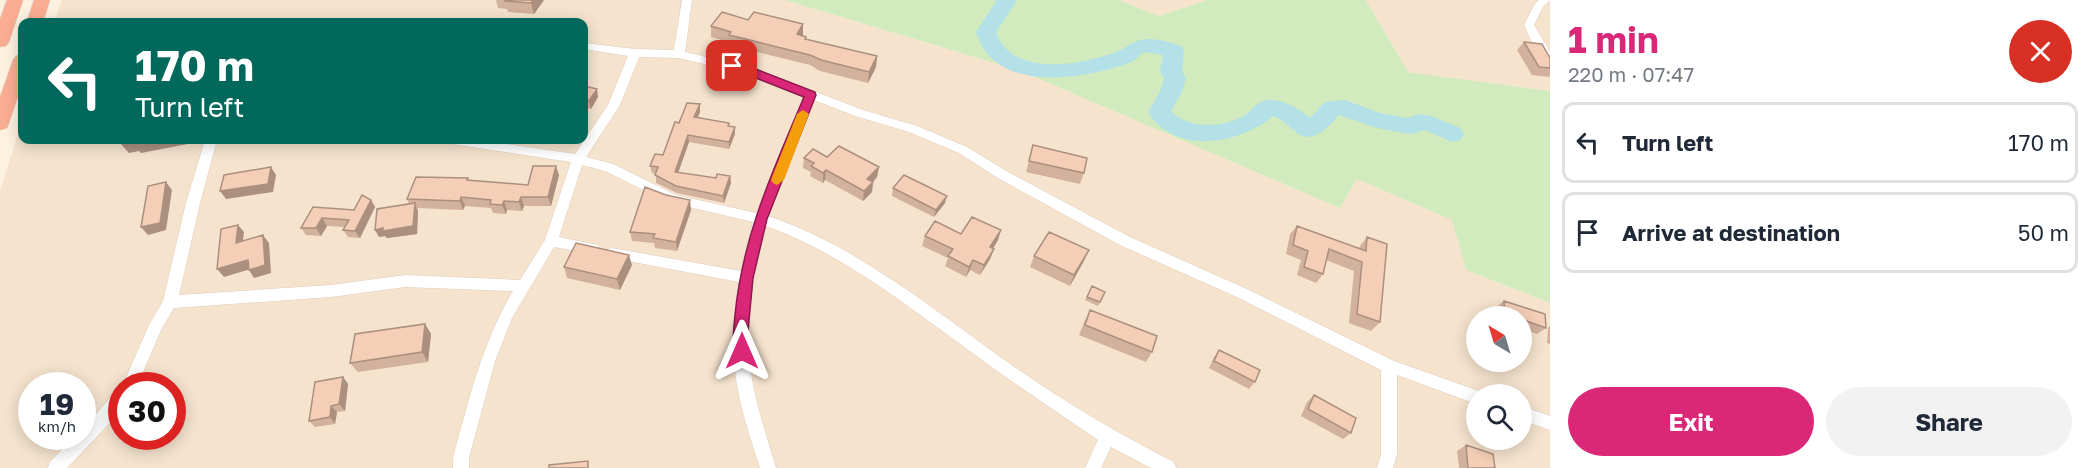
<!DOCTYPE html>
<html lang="en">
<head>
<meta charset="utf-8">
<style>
	:root { --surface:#fff; --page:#f2f2f3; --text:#1f2937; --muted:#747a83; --line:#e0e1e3; --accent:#db2777 }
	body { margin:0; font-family:"Golos Text",sans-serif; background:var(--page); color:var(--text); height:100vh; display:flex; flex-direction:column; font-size:22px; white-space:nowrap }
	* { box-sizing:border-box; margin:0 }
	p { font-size:20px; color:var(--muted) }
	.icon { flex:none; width:33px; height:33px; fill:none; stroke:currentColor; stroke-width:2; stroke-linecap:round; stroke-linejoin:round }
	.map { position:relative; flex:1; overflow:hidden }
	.sheet { display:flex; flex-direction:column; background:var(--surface); width:540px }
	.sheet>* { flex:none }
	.guide { position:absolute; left:18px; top:18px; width:570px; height:126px; border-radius:12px; box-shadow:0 3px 15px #0003; background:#00695c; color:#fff; overflow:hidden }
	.needle { width:39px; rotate:322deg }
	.tools { position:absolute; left:1466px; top:306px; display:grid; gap:12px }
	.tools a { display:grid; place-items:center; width:66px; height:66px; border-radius:50%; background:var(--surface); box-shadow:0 3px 15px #0003; font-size:30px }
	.speed { position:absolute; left:18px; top:372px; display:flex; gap:12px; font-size:30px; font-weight:700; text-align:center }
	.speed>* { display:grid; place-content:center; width:78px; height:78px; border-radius:50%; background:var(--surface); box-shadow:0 3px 15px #0003; line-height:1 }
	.speed small { font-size:15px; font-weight:400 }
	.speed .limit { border:9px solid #d22; background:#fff; color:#111 }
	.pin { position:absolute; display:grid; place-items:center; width:51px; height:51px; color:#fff; margin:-26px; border-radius:12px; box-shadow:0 3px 9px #0006 }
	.me { position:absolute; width:66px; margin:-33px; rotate:0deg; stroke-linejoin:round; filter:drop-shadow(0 0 4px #0008) }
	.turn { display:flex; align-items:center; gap:21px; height:126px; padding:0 18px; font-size:27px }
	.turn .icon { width:78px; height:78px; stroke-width:2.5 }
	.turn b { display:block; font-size:42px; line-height:51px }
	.round { display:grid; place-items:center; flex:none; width:63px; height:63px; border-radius:32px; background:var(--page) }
	.summary { display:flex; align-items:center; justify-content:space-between; height:102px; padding:0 18px }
	h1 { font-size:36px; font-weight:700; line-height:45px; color:var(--accent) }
	.button { display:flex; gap:12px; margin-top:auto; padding:12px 18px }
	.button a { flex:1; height:69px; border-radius:36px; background:var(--accent); color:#fff; font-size:24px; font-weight:700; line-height:69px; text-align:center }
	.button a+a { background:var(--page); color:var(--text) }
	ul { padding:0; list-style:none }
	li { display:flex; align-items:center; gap:18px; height:81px; margin:0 12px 9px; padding:0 6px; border:3px solid var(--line); border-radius:12px }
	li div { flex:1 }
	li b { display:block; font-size:22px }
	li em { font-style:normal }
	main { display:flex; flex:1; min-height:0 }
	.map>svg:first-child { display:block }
</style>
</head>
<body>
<main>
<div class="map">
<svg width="1550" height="468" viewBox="0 0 1550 468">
	<rect width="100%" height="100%" fill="#fdf1e0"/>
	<path fill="#f5e3ce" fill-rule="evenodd" d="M62 0H785L1021 71 1340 208 1357 179 1452 220 1466 270 1550 303V468H0V191L22 121V140H584V22H54ZM1476 316H1521V362H1476ZM32 386H82V436H32ZM122 386H172V436H122ZM1476 394H1521V440H1476Z
		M1119 0H1207L1159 16Z
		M1366 0H1550V91L1408 72Z"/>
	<path fill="#d1ebbe" d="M785 0H1119L1159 16 1207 0H1366L1408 72 1550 91V303L1466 270 1452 220 1357 179 1340 208 1021 71Z"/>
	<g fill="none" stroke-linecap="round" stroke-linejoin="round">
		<path fill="#b4e0e7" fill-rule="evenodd" d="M994 0H1015L1016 2 996 32C1011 78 1082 65 1116 52 1125 49 1130 42 1141 40 1154 37 1168 42 1181 46L1184 51 1182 71 1186 78 1182 92 1171 111C1189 130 1224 128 1245 115 1252 110 1259 100 1268 100 1283 99 1300 109 1310 118L1325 102 1345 100 1380 113 1407 118 1420 114 1431 116 1460 128 1464 134 1460 140 1452 142 1425 130 1410 134 1377 128 1339 115C1329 126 1313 145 1297 133 1288 126 1284 120 1273 116 1240 145 1173 155 1148 112L1160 92 1164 78 1160 71 1163 55 1144 52C1139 55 1135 61 1129 63 1083 79 995 95 976 32L996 2Z"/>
		<g stroke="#e1cdbb" stroke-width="1">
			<path id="minor" d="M682 0H692L685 52 753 68 863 110 917 126 967 147 1008 172 1130 237 1249 290 1394 361 1482 392 1483 394H1476V404L1397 375V454L1393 468H1377L1381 454V370L1239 298 1120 245 998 178 959 153 909 132 855 116 814 100 768 216C858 246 936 312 1013 366 1065 402 1118 434 1174 462L1176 468H1151L1111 447 1101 468H1085L1098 440C1054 410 1010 381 967 349 906 305 837 250 765 226 754 274 743 324 751 373 756 406 767 437 776 468H760C750 436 738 403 735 370 733 340 736 312 739 282L612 258 607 257 605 253 607 249 612 248 741 271 753 222 668 202 605 171 582 165 559 237 593 244 598 245 600 249 598 253 593 254 554 247 512 318 495 361 469 458V468H453V458C469 400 482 343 513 291L405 287 331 297 174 308 162 328 137 386 122 387 149 325 163 301 186 203 205 140H217L200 203 179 295 331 285 405 275 520 280 545 240 571 162 452 144 446 140H478L575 154 608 105 628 56 584 49V43L635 49 674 50ZM639 57 679 58 746 74 804 96 756 213 676 195 613 164 586 157 620 105Z
				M1539 0H1550L1543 7 1534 25 1550 52V64C1537 58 1530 37 1524 25L1534 5Z
				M122 390V410L67 468H48L50 462 75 436H82V429L116 392Z
				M1521 406 1550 416V430L1521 420Z"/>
		</g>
		<g stroke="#dbd3cf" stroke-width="1">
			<path id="highway" d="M7 0H23L9 42 6 46 0 47V19Z
				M34 0H50L43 22H27Z
				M22 54V84L9 123 7 128 0 130V97L13 60 16 56Z"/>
		</g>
		<use href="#minor" fill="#fff" fill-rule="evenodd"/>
		<use href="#highway" fill="#fbad93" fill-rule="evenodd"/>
	</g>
	<path fill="#d2b19d" d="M496 0H544L534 14 508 12 507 9 498 8Z
		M748 20 803 24 802 36 806 37V39L877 56 876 67 868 83 820 71 810 65 729 45V42L711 37V26Z
		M1524 42 1550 58V77L1532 75 1517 50Z
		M584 86 598 97 591 109 584 107Z
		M700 112 698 117 735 127V134L729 149 689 142 678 172 716 178 730 176 731 183 724 203 677 193 656 183V174L652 173 650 166 663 155 679 123Z
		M1033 145 1084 173 1080 184 1026 172Z
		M804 158 879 167 877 177 873 182 872 192 863 201 825 180 823 183 810 176 811 172 803 168Z
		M559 175 551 206H524L522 211 507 210 506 214 493 213 491 208 465 206 463 210 417 208 418 211 417 234 387 238 385 236 379 237 409 204 407 199 469 180 528 185Z
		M893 188 945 203 934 217 892 196Z
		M371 200 375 207 360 238 348 237 343 230 345 227 327 226 321 236 306 235 301 228 313 207 354 210Z
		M691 210 677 251 655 248 654 243 632 241 630 232Z
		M1297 226 1359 248 1360 246 1367 237 1380 322 1371 331 1349 323 1354 271 1326 260 1323 274 1316 283 1297 275 1301 260 1286 254 1290 234Z
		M961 234 998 240 993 249H994L990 259 980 275 970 270 966 277 945 266 948 258 922 246 925 236Z
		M1089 250 1070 286 1030 267 1034 256Z
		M632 265 620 290 567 278 564 267Z
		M1092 286 1100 302 1098 306 1085 300Z
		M1504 301 1546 328 1537 334 1521 329V316H1496L1495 308Z
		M1090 310 1152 352 1146 362 1079 335 1085 320Z
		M425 324 431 334 428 362 358 372 350 363Z
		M1550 326V344L1547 343 1548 328Z
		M1219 350 1255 382 1249 389 1209 368 1214 357Z
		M343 377 348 384 345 411 337 412 335 424 315 427 309 421Z
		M1314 395 1351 433 1343 439 1301 416 1307 402Z
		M1466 445 1495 468H1459L1457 451Z"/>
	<path fill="#ab907f" d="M533 0H544L534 14 531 3Z
		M803 24V35L797 45V34Z
		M877 56 876 67 868 83 869 72Z
		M597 89 598 97 591 109 589 101Z
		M700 104V112L695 124 694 117Z
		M735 127V134L729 149V142Z
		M688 135 689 142 676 179 675 172Z
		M133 140H194L193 143 141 153 139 151 129 153 119 142Z
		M556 166 559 175 551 206 548 197Z
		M271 167 276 175 273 192 226 199 220 191Z
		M879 167 877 177 866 189 867 179Z
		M826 170 825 180 823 183V173Z
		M730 176 731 183 724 203 723 196Z
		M166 182 172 190 166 230 148 235 141 227Z
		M873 182 872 192 863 201 864 191Z
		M947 196 945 203 934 217 936 210Z
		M461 197 465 206 463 210 460 201Z
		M521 197 524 206 522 211 519 202Z
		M371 200 375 207 360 238 355 231Z
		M690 200 691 210 677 251 676 242Z
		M504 201 507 210 506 214 502 205Z
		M415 203 418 211 417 234 387 238 385 236 379 237 375 230Z
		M322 218 327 226 321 236 316 228Z
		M238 225 244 232 242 250 236 243Z
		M1001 230 998 240 987 258 990 247Z
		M263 235 269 243 271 273 254 278 249 270Z
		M994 249 990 259 980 275 984 265Z
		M1089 250 1084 261 1070 286 1074 275Z
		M629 255 632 265 620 290 617 279Z
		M248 260 254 268 224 277 217 269Z
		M973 260 970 270 966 277 969 267Z
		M425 324 431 334 428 362 422 352Z
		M343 377 348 384 345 411 339 404Z
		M331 406 337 412 335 424 330 417Z"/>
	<path fill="#f4ceb6" stroke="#ab907f" stroke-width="1.5" d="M506 0H533L531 3 505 1Z
		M722 12 748 20 754 12 803 24 797 34 806 37 805 39 877 56 869 72 821 60 810 55 729 35 731 32 711 26Z
		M338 20 359 22H335Z
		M1524 42 1542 44 1550 58V68L1539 67Z
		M584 86 597 89 589 101 584 100Z
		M687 103 700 104 694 117 729 123 728 126 735 127 729 142 688 135 675 172 716 178 717 174 730 176 723 196 676 186 655 175 658 167 650 166 655 154 663 155 675 122 679 123Z
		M120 140H132L119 142Z
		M133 140H144L132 142Z
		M1033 145 1087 158 1084 173 1029 161Z
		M839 146 879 167 867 179 873 182 864 191 826 170 823 173 811 166 814 163 804 158 813 149 827 157Z
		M533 166H556L548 197H521L519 202 504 201 502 205 490 204 491 200 461 197 460 201 407 199 416 177 468 178 467 180 528 185Z
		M271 167 268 184 220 191 224 175Z
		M904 175 947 196 936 210 893 188Z
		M166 182 160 223 141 227 148 186Z
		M645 187 666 195 690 200 676 242 653 238 655 234 630 232Z
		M362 195 371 200 355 231 343 230 349 220 322 218 316 228H301L313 207 354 210Z
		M415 203 413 226 383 231V228L375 230 377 209Z
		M972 217 1001 230 990 247 994 249 984 265 973 260 969 267 948 256 953 249 925 236 935 221 961 234Z
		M238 225 236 243 263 235 265 265 249 270 248 260 217 269 221 229Z
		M1297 226 1366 251 1367 237 1387 244 1380 322 1357 314 1362 262 1329 249 1323 274 1304 267 1308 251 1293 245Z
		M1049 232 1089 250 1074 275 1034 256Z
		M576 243 629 255 617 279 564 267Z
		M1092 286 1105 292 1100 302 1087 297Z
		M1504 301 1545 314 1546 328 1521 319V316H1512L1505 314Z
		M1090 310 1157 336 1152 352 1085 325Z
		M425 324 422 352 350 363 355 334Z
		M1219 350 1260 370 1255 382 1214 361Z
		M343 377 339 404 331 406 330 417 309 421 315 382Z
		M1314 395 1356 418 1351 433 1308 409Z
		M1466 445 1493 454 1495 468H1468Z
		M588 461V468H549V465Z"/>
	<path fill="#db2777" stroke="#8e194d" stroke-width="1.5" d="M732 63 753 68 815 92 816 95 767 219 753 278 748 331 750 351 747 356 742 358 737 356C731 344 734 328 735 315 743 234 773 171 804 97L746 74 728 69 726 66Z"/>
	<path fill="#f59e0b" d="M803 110 809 114 784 180 777 185 773 183 771 180 797 114Z"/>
</svg>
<div class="tools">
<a><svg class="needle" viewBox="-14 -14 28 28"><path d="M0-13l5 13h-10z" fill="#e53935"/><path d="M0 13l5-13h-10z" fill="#747a83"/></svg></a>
<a><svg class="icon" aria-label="search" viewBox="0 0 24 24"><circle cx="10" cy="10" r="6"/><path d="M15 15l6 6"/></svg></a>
</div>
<div class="speed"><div>19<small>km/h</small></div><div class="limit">30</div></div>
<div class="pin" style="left:732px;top:66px;background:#d93025"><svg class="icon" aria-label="arrive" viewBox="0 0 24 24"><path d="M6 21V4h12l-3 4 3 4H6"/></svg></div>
<svg class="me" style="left:742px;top:351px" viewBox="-20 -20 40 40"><path d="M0-17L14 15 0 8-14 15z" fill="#db2777" stroke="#fff" stroke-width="4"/></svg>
<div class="guide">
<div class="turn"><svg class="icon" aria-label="left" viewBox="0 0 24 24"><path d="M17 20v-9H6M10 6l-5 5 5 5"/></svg><div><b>170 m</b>Turn left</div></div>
</div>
</div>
<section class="sheet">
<div class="summary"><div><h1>1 min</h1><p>220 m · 07:47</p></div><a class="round" style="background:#d93025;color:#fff"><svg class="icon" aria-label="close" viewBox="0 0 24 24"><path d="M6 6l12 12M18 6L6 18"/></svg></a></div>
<ul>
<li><svg class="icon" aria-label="left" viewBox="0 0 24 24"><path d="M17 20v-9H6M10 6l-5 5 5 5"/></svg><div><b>Turn left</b></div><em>170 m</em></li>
<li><svg class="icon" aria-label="arrive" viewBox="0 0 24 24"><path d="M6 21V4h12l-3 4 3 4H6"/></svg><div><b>Arrive at destination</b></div><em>50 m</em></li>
</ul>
<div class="button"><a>Exit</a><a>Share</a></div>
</section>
</main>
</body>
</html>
